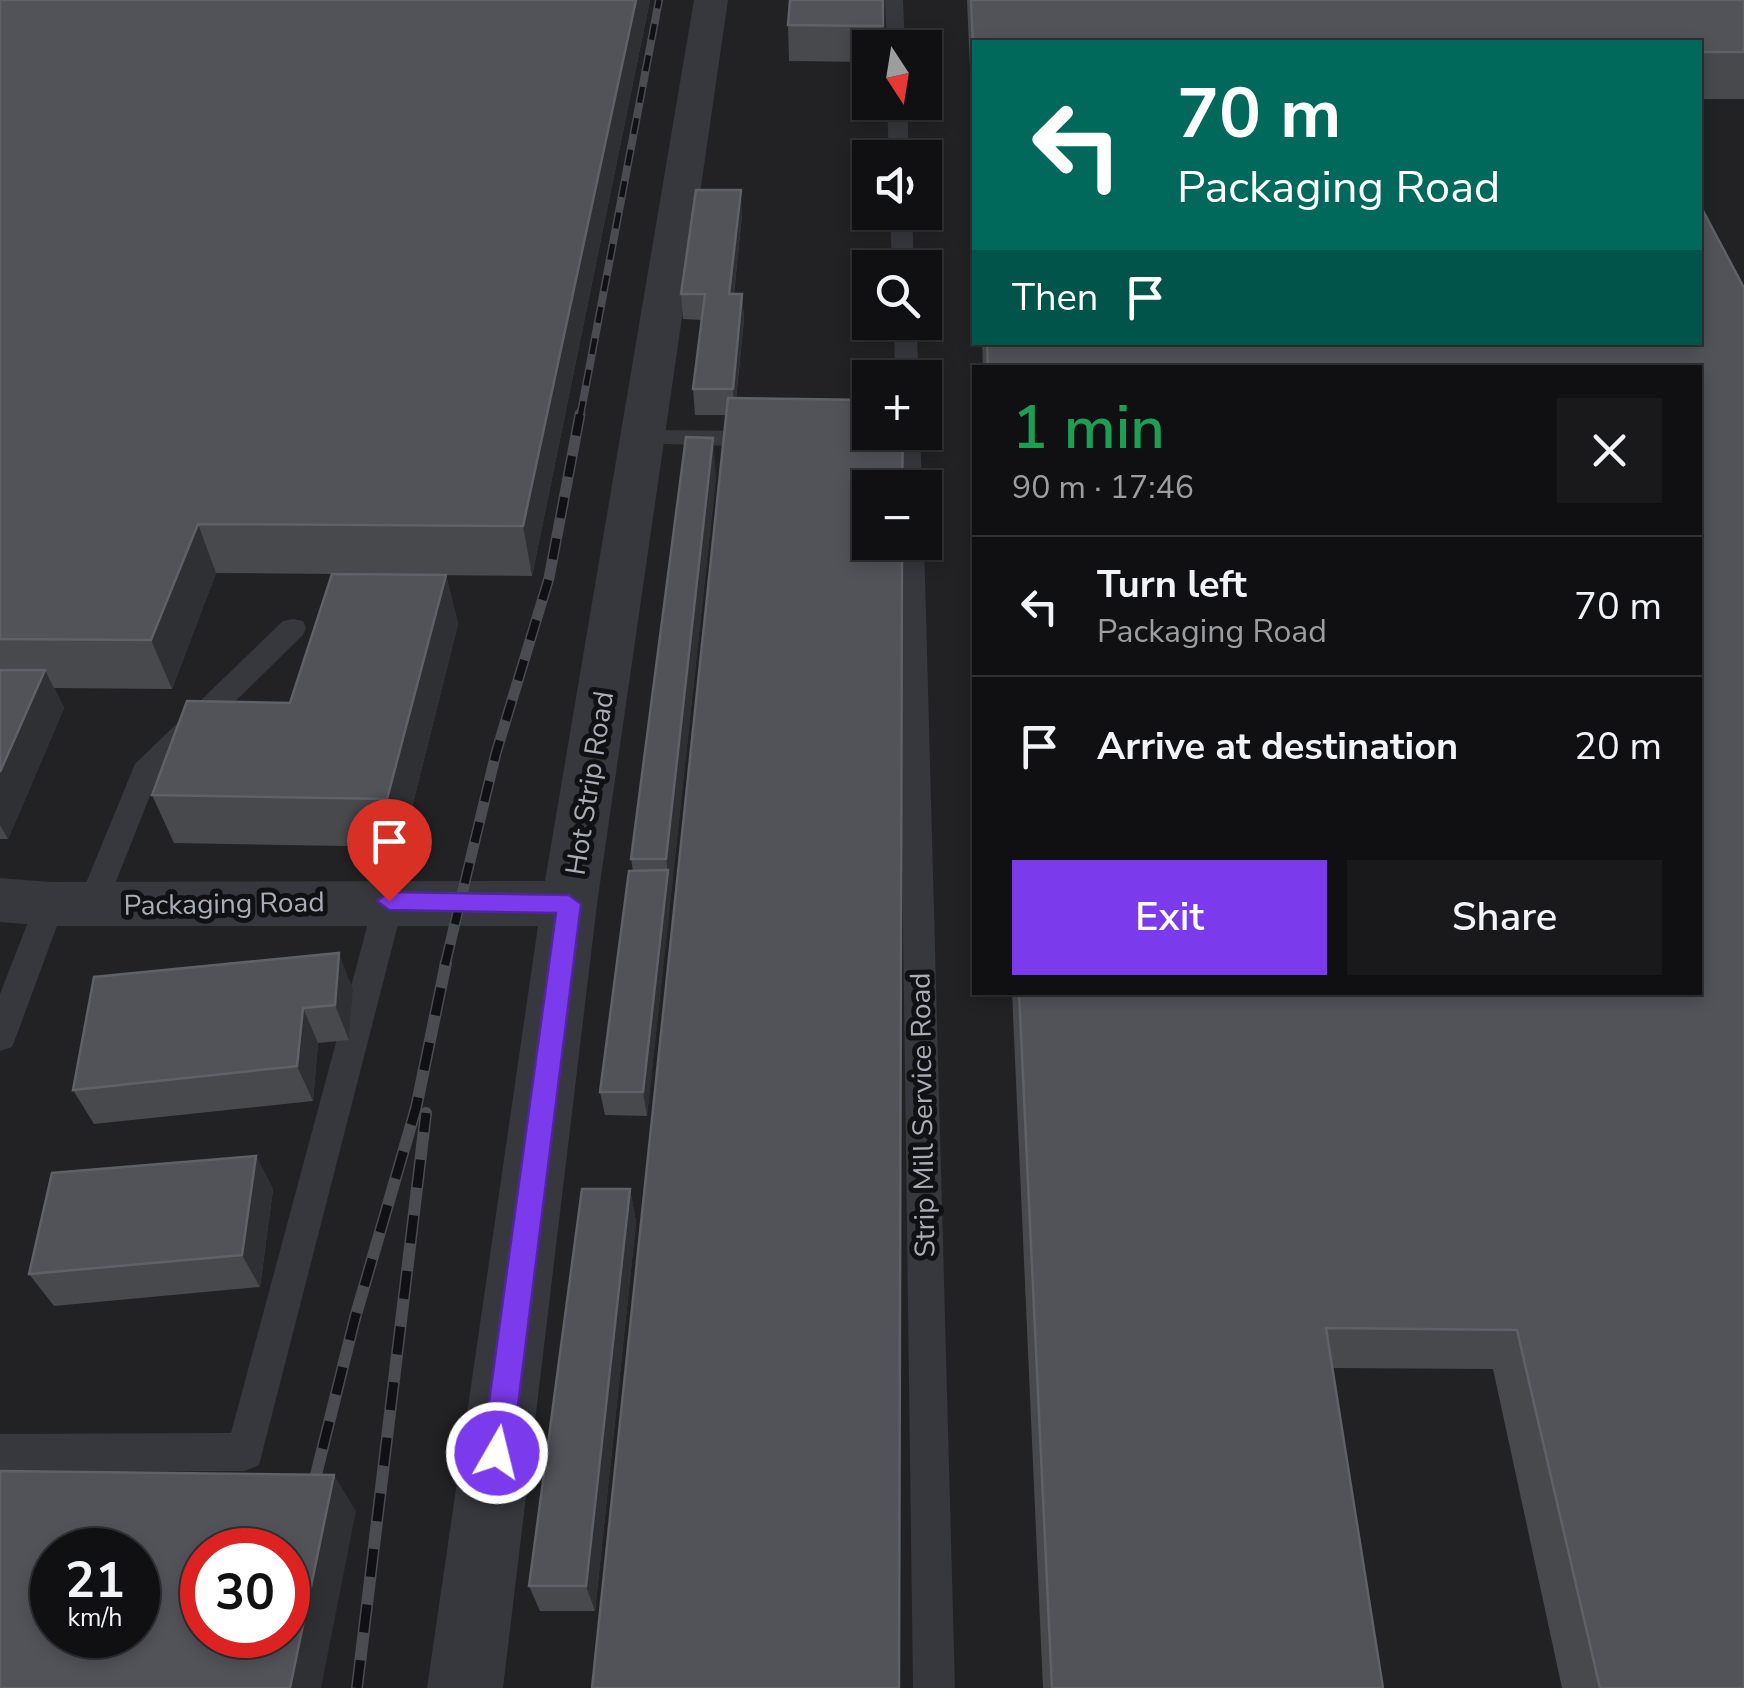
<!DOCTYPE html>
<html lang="en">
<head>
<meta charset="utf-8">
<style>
	:root { --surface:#101012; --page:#19191b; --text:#f1f3f6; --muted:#9c9d9f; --line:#303032; --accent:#7c3aed }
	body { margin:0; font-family:"Nunito Sans",sans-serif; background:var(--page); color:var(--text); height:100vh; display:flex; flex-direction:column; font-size:38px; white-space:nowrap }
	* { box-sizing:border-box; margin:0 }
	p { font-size:32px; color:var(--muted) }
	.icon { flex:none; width:55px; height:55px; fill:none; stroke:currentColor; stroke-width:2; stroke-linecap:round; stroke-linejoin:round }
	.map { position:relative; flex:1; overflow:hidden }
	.side { position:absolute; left:972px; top:365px; width:730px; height:630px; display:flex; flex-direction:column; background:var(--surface); border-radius:0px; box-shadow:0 5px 15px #0003,0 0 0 2px var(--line) }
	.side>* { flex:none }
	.top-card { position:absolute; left:972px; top:40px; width:730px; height:305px; border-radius:0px; box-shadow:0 5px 15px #0003,0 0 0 2px var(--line); background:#00695c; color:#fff; overflow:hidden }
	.needle { width:65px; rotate:168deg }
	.controls { position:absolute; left:852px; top:30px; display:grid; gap:20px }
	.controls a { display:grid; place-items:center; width:90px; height:90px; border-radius:0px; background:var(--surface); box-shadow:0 5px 15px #0003,0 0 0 2px var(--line); font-size:50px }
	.speed { position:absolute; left:30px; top:1528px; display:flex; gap:20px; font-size:50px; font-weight:700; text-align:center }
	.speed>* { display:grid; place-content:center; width:130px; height:130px; border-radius:50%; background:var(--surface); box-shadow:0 5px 15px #0003,0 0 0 2px var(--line); line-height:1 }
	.speed small { font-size:25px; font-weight:400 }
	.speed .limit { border:15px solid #d22; background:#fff; color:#111 }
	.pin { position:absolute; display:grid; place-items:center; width:85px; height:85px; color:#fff; margin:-102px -42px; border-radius:50% 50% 50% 0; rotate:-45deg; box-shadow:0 0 10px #0007 }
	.pin .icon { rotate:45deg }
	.me { position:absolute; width:110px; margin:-55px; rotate:8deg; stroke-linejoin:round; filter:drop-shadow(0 0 8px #0008) }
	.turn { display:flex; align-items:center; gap:35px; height:210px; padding:0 40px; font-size:45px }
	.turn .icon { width:130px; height:130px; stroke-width:2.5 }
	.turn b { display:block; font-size:70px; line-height:85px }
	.then { display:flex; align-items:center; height:95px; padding:0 40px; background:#0003; gap:20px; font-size:38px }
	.round { display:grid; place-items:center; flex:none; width:105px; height:105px; border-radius:0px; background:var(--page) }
	.overview { display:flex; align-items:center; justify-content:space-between; height:170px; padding:0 40px }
	h1 { font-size:60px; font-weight:600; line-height:75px; color:#1e9e55 }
	.action { display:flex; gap:20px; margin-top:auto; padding:20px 40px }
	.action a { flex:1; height:115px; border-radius:0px; background:var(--accent); color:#fff; font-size:40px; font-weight:600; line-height:115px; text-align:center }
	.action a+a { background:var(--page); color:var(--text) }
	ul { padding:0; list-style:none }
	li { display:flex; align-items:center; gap:30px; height:140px; padding:0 40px; border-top:2px solid var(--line) }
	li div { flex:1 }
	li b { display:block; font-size:38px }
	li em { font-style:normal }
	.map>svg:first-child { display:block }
</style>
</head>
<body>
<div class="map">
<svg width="1744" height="1688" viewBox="0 0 1744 1688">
	<rect width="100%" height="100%" fill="#161618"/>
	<path fill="#222225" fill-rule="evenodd" d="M0 0H1744V1688H0ZM975 42H1700V342H975ZM870 48H925V102H870ZM870 158H925V212H870ZM870 268H925V322H870ZM975 368H1700V992H975ZM870 378H925V432H870ZM870 488H925V542H870ZM52 1550H138V1635H52ZM202 1550H288V1635H202Z"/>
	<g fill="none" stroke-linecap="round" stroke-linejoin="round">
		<path fill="#37383d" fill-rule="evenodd" d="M885 0H903L905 48H887Z
			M887 102H907L909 158H889Z
			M890 212H912L914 268H892Z
			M894 322H916L919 378H895Z
			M645 430 766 431 778 439 766 447 636 443 633 438Z
			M896 432H920L922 488H897Z
			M898 542H924L955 1688H913Z
			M293 619 303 621 306 628 303 635 157 778 103 914 92 917 81 914 77 905 135 764 283 621Z
			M389 889 400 892 404 901 259 1465 245 1471 0 1472V1434L231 1433 374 901 378 892Z
			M50 892 61 895 65 904 16 1037 12 1047 0 1051V994L35 904 39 895Z"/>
		<path fill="#37383d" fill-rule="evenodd" d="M694 0H728L597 904 503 1688H427L538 926H50L0 922V878L50 882 545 881Z"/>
		<g stroke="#4a4c52" stroke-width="8">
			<path id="rail-far2" d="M580 417 659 0"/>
		</g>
		<g stroke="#4a4c52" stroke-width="11">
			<path id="rail-far1" d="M445 965 496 753 549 578 580 414"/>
		</g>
		<g stroke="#4a4c52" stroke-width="12">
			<path id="rail" d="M309 1503 355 1318 416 1108 446 963
				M357 1688 426 1113"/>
		</g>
		<use href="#rail-far2" stroke="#111113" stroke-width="5" stroke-dasharray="16" stroke-linecap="butt"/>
		<use href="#rail-far1" stroke="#111113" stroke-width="8" stroke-dasharray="21" stroke-linecap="butt"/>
		<use href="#rail" stroke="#111113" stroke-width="9" stroke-dasharray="28" stroke-linecap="butt"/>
	</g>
	<path fill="#47494d" d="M0 0H650L532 576 416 575H446L458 624 402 847 174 843 152 795 290 703 332 574 216 573 172 689 54 688 64 708 8 839H0Z
		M884 0 883 48H870V62L789 61 788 25Z
		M967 0H1744V99H1700V42H975V184Z
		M742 215 734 294H742L744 320 736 399 726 415H695L693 389 702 320 683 319 681 294Z
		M982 342H1700L1744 1688H1562L1493 1369 1332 1368 1383 1688H1043L1012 992H1700V368H983Z
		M716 476 647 1116 605 1115 600 1092 633 871 631 859Z
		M353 990 349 1040 318 1043 313 1101 94 1124 73 1090Z
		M256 1156 273 1189 260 1287 54 1306 29 1274Z
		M630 1189 636 1222 595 1611H540L529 1586Z"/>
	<path fill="#2f3033" d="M636 0H650L532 576 523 526Z
		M741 190 742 215 731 320 729 294Z
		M742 294 744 320 734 415 733 389Z
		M713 438 716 476 671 896 666 859Z
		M198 524 216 573 172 689 151 640Z
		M446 575 458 624 402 847 387 799Z
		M45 670 64 708 8 839 0 825V772Z
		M668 870 671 896 647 1116 643 1092Z
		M339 953 353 990 349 1040 335 1005Z
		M303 1008 318 1043 313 1101 297 1066Z
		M256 1156 273 1189 260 1287 242 1255Z
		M630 1189 636 1222 595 1611 586 1586Z
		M334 1475 356 1511 321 1688H290Z"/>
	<path fill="#525359" stroke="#5f6168" stroke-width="2.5" fill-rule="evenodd" d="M0 0H636L523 526 198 524 151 640 0 639Z
		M790 0H883V26L788 25Z
		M971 0H1744V52H1700V42H975V90Z
		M696 190H741L729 294H742L733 389H693L705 294H681Z
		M1700 205 1744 288V1688H1600L1517 1330 1326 1328 1383 1688H1052L1019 992H1700V368H988L987 342H1700Z
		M728 398 870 400V432H903L902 488H870V542H902L899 1688H592Z
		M686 437 713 438 666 859H631Z
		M332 574 446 575 387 799 152 795 187 701 290 703Z
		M0 670H45L0 772Z
		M668 870 643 1092H600L629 871Z
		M339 953 335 1005 303 1008 297 1066 73 1090 94 977Z
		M256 1156 242 1255 29 1274 52 1173Z
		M582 1189H630L586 1586H529Z
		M0 1471 334 1475 290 1688H0ZM52 1550H138V1635H52ZM202 1550H288V1635H202Z"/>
	<path fill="#7c3aed" stroke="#51269a" stroke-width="2.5" d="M389 892 569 895 581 904 512 1453 507 1463 497 1467 487 1463 482 1453 556 913 389 910 377 901Z"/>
	<g text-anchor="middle" stroke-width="10" stroke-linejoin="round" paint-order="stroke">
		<g font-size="28" fill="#a8adb8" stroke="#111113">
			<text transform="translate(589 783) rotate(-81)" y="10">Hot Strip Road</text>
			<text transform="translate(224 903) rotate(-1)" y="10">Packaging Road</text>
			<text transform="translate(922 1115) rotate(-91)" y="10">Strip Mill Service Road</text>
		</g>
	</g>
</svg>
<div class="controls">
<a><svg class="needle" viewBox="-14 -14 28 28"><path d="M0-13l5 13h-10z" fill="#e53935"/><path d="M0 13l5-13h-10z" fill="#9c9d9f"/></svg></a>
<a><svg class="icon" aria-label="sound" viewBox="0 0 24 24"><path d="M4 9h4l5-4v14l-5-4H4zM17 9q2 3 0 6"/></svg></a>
<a><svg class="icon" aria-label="search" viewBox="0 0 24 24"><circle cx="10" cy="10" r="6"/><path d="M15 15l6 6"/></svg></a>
<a>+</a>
<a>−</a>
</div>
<div class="speed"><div>21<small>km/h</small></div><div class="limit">30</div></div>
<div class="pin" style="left:389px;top:901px;background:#d93025"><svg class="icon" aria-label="arrive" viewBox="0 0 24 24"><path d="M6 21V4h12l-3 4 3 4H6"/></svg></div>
<svg class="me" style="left:497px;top:1453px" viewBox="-20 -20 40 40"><circle r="17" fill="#7c3aed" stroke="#fff" stroke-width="3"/><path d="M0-11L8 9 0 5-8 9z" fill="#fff"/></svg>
<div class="top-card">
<div class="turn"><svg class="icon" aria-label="left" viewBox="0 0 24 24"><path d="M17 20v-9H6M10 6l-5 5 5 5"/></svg><div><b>70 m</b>Packaging Road</div></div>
<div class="then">Then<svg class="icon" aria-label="arrive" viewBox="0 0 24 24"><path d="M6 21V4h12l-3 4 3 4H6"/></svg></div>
</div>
<section class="side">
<div class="overview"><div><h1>1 min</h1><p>90 m · 17:46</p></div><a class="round"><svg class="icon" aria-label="close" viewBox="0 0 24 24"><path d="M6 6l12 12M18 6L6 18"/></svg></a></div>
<ul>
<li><svg class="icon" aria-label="left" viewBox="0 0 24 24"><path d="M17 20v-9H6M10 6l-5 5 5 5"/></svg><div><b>Turn left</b><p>Packaging Road</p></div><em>70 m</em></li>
<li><svg class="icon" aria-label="arrive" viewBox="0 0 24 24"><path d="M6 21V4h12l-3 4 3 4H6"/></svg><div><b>Arrive at destination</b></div><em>20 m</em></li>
</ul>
<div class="action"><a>Exit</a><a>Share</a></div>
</section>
</div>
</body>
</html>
